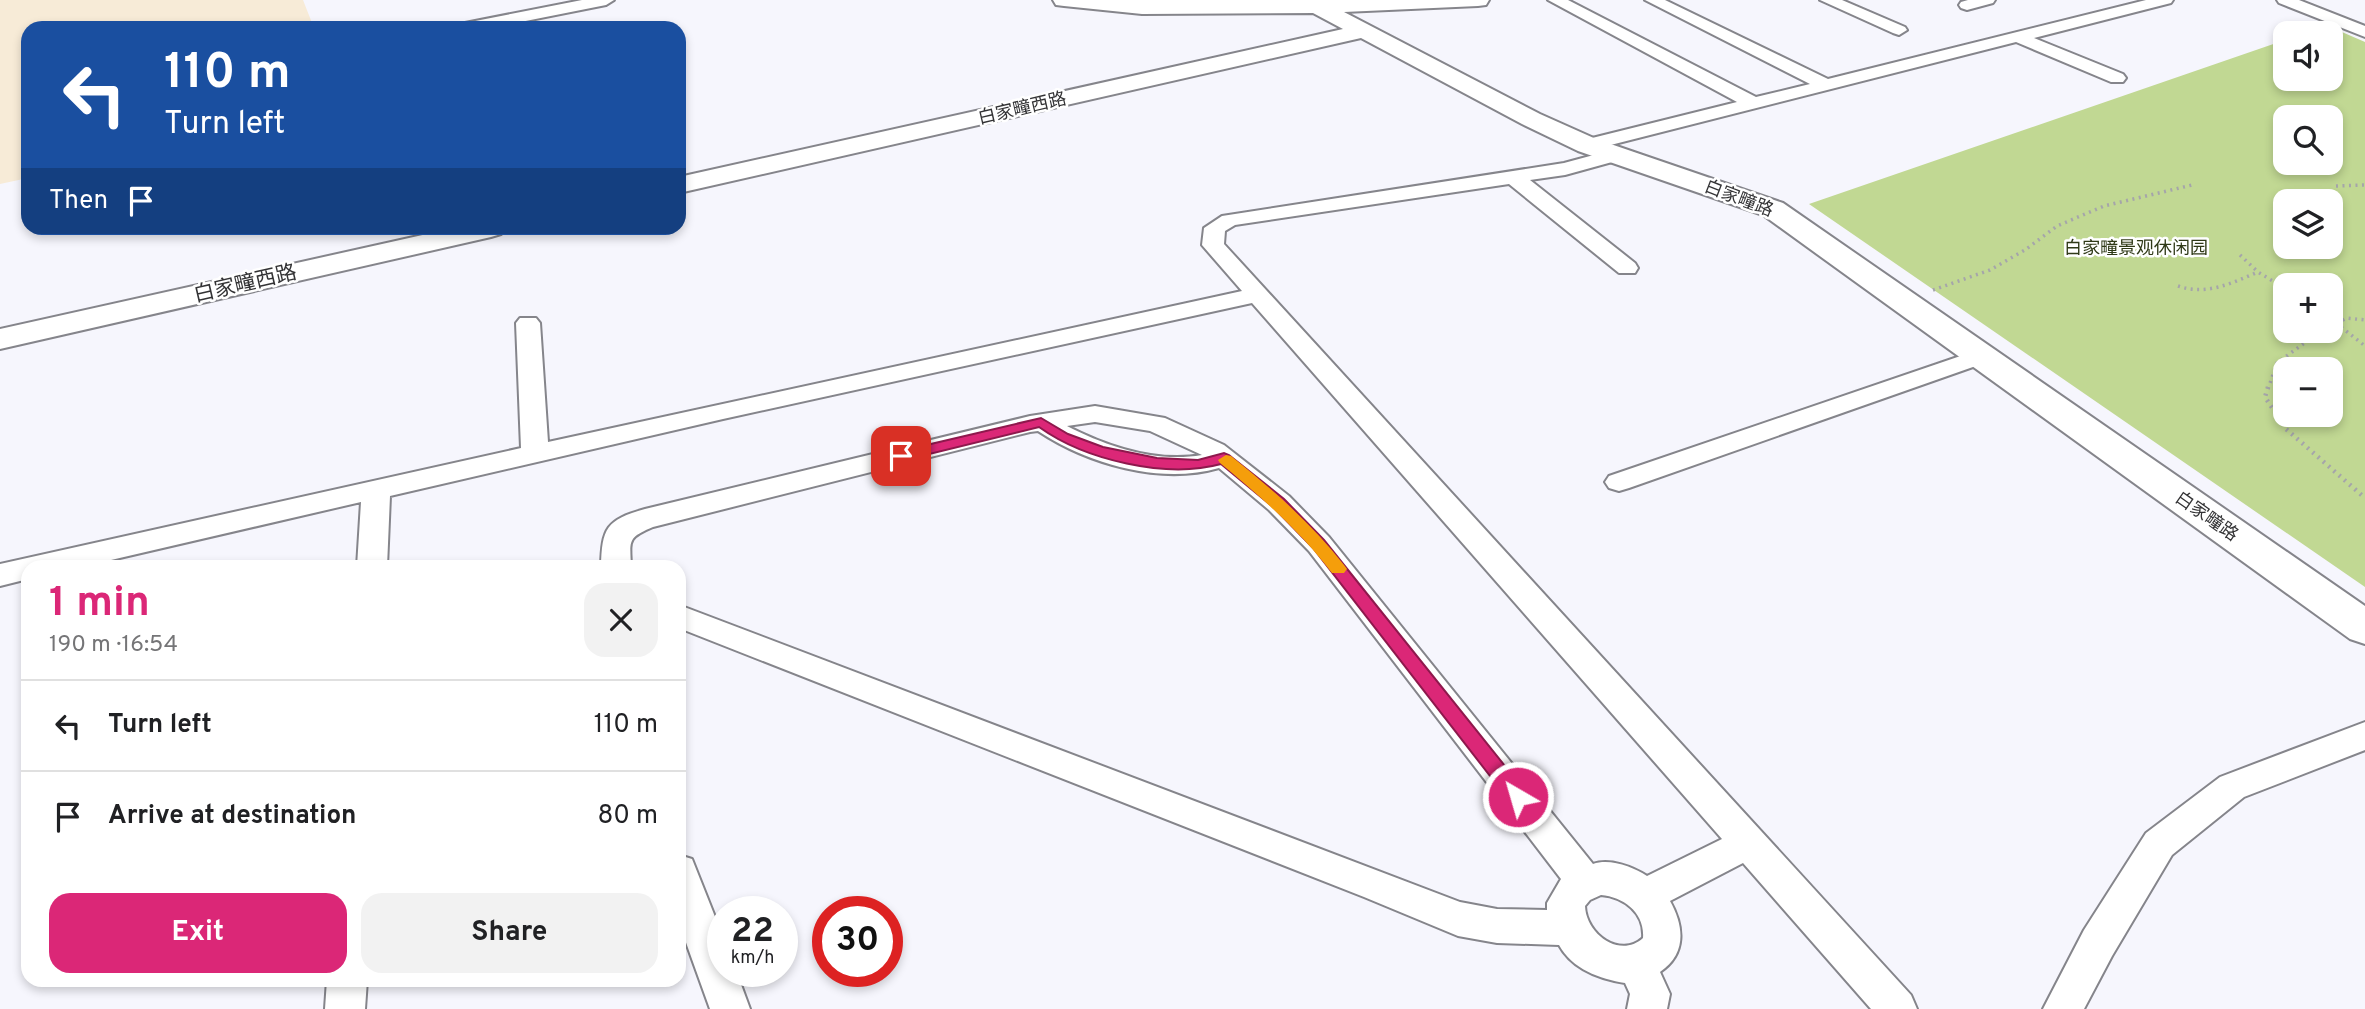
<!DOCTYPE html>
<html lang="en">
<head>
<meta charset="utf-8">
<style>
	:root { --surface:#fff; --page:#f2f2f2; --text:#202124; --muted:#757577; --line:#e0e0e0; --accent:#db2777 }
	body { margin:0; font-family:Overpass,"Noto Sans SC",sans-serif; background:var(--page); color:var(--text); height:100vh; display:flex; flex-direction:column; font-size:26px; white-space:nowrap }
	* { box-sizing:border-box; margin:0 }
	p { font-size:23px; color:var(--muted) }
	.icon { flex:none; width:38px; height:38px; fill:none; stroke:currentColor; stroke-width:2; stroke-linecap:round; stroke-linejoin:round }
	.map { position:relative; flex:1; overflow:hidden }
	.drawer { position:absolute; left:21px; top:560px; width:665px; height:427px; display:flex; flex-direction:column; background:var(--surface); border-radius:21px; box-shadow:0 4px 10px #0003 }
	.drawer>* { flex:none }
	.hud { position:absolute; left:21px; top:21px; width:665px; height:214px; border-radius:21px; box-shadow:0 4px 10px #0003; background:#1a4fa0; color:#fff; overflow:hidden }
	.tools { position:absolute; left:2273px; top:21px; display:grid; gap:14px }
	.tools a { display:grid; place-items:center; width:70px; height:70px; border-radius:14px; background:var(--surface); box-shadow:0 4px 10px #0003; font-size:35px }
	.speed { position:absolute; left:707px; top:896px; display:flex; gap:14px; font-size:35px; font-weight:700; text-align:center }
	.speed>* { display:grid; place-content:center; width:91px; height:91px; border-radius:50%; background:var(--surface); box-shadow:0 4px 10px #0003; line-height:1 }
	.speed small { font-size:18px; font-weight:400 }
	.speed .limit { border:10px solid #d22; background:#fff; color:#111 }
	.pin { position:absolute; display:grid; place-items:center; width:60px; height:60px; color:#fff; margin:-30px; border-radius:14px; box-shadow:0 4px 10px #0006 }
	.me { position:absolute; width:77px; margin:-38px; rotate:322deg; stroke-linejoin:round; filter:drop-shadow(0 0 5px #0008) }
	.turn { display:flex; align-items:center; gap:24px; height:147px; padding:0 28px; font-size:32px }
	.turn .icon { width:91px; height:91px; stroke-width:2.5 }
	.turn b { display:block; font-size:49px; line-height:60px }
	.then { display:flex; align-items:center; height:66px; padding:0 28px; background:#0003; gap:14px; font-size:26px }
	.round { display:grid; place-items:center; flex:none; width:74px; height:74px; border-radius:21px; background:var(--page) }
	.summary { display:flex; align-items:center; justify-content:space-between; height:119px; padding:0 28px }
	h1 { font-size:42px; font-weight:700; line-height:52px; color:var(--accent) }
	.cta { display:flex; gap:14px; margin-top:auto; padding:14px 28px }
	.cta a { flex:1; height:80px; border-radius:21px; background:var(--accent); color:#fff; font-size:28px; font-weight:700; line-height:80px; text-align:center }
	.cta a+a { background:var(--page); color:var(--text) }
	ul { padding:0; list-style:none }
	li { display:flex; align-items:center; gap:21px; height:91px; padding:0 28px; border-top:2px solid var(--line) }
	li div { flex:1 }
	li b { display:block; font-size:26px }
	li em { font-style:normal }
	.map>svg:first-child { display:block }
</style>
</head>
<body>
<div class="map">
<svg width="2365" height="1009" viewBox="0 0 2365 1009">
	<rect width="100%" height="100%" fill="#f6f6fd"/>
	<path fill="#f7ebd7" d="M0 0H303L314 28H28V178L0 184Z"/>
	<path fill="#c1d893" fill-rule="evenodd" d="M2328 26 2365 42V587L1809 204 2285 40 2286 79H2331V33H2305ZM2331 117V163H2286V117ZM2331 201V247H2286V201ZM2286 285H2331V331H2286ZM2286 369H2331V415H2286Z"/>
	<g fill="none" stroke-linecap="round" stroke-linejoin="round">
		<g stroke="#85858b" stroke-width="4">
			<path id="street" d="M582 0H614L606 5 490 28H457L465 23Z
				M1548 0H1568L1756 97 1810 84 1645 0H1665L1828 79 2146 0H2173L2171 3 2034 38 2123 74 2126 78 2123 82H2111L2016 42 1587 151 1580 149 1577 145 1580 141 1737 102Z
				M1820 0H1842L1905 27 1907 30 1899 35 1893 33Z
				M1968 0H1995L1993 3 1967 10 1961 8 1959 5 1961 2Z
				M2277 0H2299L2365 26V37L2279 3Z
				M1616 149 1626 155 1623 159 1565 175 1530 180 1635 263 1638 268 1635 273H1619L1509 184 1235 225 1225 231 1224 244 1911 995 1917 1009H1871L1743 863 1670 901C1684 926 1687 954 1660 972L1670 994 1667 1009H1627L1630 994 1625 983C1600 979 1572 969 1559 945L1497 943 1458 936 1364 897 679 628V605L1460 902 1497 909 1547 910V903L1561 879 1309 551 1269 510 1219 468C1160 485 1088 464 1038 431L1030 432 653 527C627 538 630 540 631 567H601C602 528 606 520 645 509L1030 416 1095 406 1165 418 1224 445 1289 496 1329 537 1593 864C1610 858 1633 867 1647 876L1722 839 1252 303 723 419 390 496 387 567H357L361 502 81 567H28V579L0 586V564L521 448 516 323 520 318H536L540 323 548 442 1242 291 1202 245 1204 228 1222 216 1564 163ZM1095 422 1150 431 1202 455C1156 463 1108 447 1067 426ZM1601 895C1624 897 1645 913 1643 938 1620 959 1586 934 1585 906L1590 900Z
				M1981 349 1990 351 1993 356 1990 361 1629 488 1619 491 1609 488 1605 482 1609 476Z
				M2365 722V750L2244 797 2172 855 2112 956 2084 1009H2043L2084 930 2146 833 2220 777Z
				M679 855 692 859 723 937V971H736L750 1009H710L679 923Z
				M327 980H367L365 1009H325Z"/>
		</g>
		<g stroke="#85858b" stroke-width="4">
			<path id="secondary" d="M1053 0H1489L1486 5 1478 6 1344 12 1540 114 1596 139 1783 203 2365 606V644L2350 639 1763 215 1578 151 1522 124 1361 38 679 193V177L1343 29 1313 13 1142 14 1064 6 1056 5Z
				M454 228H506L501 234 491 237 0 349V329Z"/>
		</g>
		<path stroke="#a5a5aa" stroke-width="3.5" stroke-dasharray="2 4.5" stroke-linecap="butt" d="M2336 186 2365 185
			M2279 201 2286 206
			M2240 255 2258 272 2286 289
			M2178 286C2206 296 2232 283 2258 272
			M1933 290 1990 270 2025 250 2057 226 2104 206 2192 185
			M2331 319 2365 346
			M2331 326 2347 318 2365 320
			M2268 389 2277 363 2321 331"/>
		<path stroke="#a5a5aa" stroke-width="4.5" stroke-dasharray="2 5" stroke-linecap="butt" d="M2268 387 2265 397 2286 429 2365 498"/>
		<use href="#street" fill="#fff" fill-rule="evenodd"/>
		<use href="#secondary" fill="#fff" fill-rule="evenodd"/>
	</g>
	<path fill="#db2777" stroke="#8e194d" stroke-width="2" d="M1041 418 1068 434 1103 447 1157 458 1198 460 1224 453 1229 455 1284 499 1324 540 1525 791 1528 797 1525 803 1518 805 1511 803 1313 548 1273 507 1221 464C1166 479 1085 460 1039 427L901 461 894 456 901 451Z"/>
	<path fill="#f59e0b" d="M1226 455 1231 456C1273 490 1311 523 1344 565L1347 569 1344 573H1332C1300 531 1261 497 1220 463L1218 460Z"/>
	<g text-anchor="middle" stroke-width="5" stroke-linejoin="round" paint-order="stroke">
		<g font-size="18" fill="#333335" stroke="#fff">
			<text transform="translate(1022 108) rotate(-13)" y="6">白家疃西路</text>
			<text transform="translate(1739 198) rotate(21)" y="6">白家疃路</text>
			<text transform="translate(2207 516) rotate(35)" y="6">白家疃路</text>
		</g>
		<g font-size="18" fill="#2f3917" stroke="#fff">
			<text x="2136" y="254">白家疃景观休闲园</text>
		</g>
		<g font-size="21" fill="#333335" stroke="#fff">
			<text transform="translate(245 283) rotate(-13)" y="7">白家疃西路</text>
		</g>
	</g>
</svg>
<div class="tools">
<a><svg class="icon" aria-label="sound" viewBox="0 0 24 24"><path d="M4 9h4l5-4v14l-5-4H4zM17 9q2 3 0 6"/></svg></a>
<a><svg class="icon" aria-label="search" viewBox="0 0 24 24"><circle cx="10" cy="10" r="6"/><path d="M15 15l6 6"/></svg></a>
<a><svg class="icon" aria-label="layers" viewBox="0 0 24 24"><path d="M12 4l9 5-9 5-9-5zM3 14l9 5 9-5"/></svg></a>
<a>+</a>
<a>−</a>
</div>
<div class="speed"><div>22<small>km/h</small></div><div class="limit">30</div></div>
<div class="pin" style="left:901px;top:456px;background:#d93025"><svg class="icon" aria-label="arrive" viewBox="0 0 24 24"><path d="M6 21V4h12l-3 4 3 4H6"/></svg></div>
<svg class="me" style="left:1518px;top:797px" viewBox="-20 -20 40 40"><circle r="17" fill="#db2777" stroke="#fff" stroke-width="3"/><path d="M0-11L8 9 0 5-8 9z" fill="#fff"/></svg>
<div class="hud">
<div class="turn"><svg class="icon" aria-label="left" viewBox="0 0 24 24"><path d="M17 20v-9H6M10 6l-5 5 5 5"/></svg><div><b>110 m</b>Turn left</div></div>
<div class="then">Then<svg class="icon" aria-label="arrive" viewBox="0 0 24 24"><path d="M6 21V4h12l-3 4 3 4H6"/></svg></div>
</div>
<section class="drawer">
<div class="summary"><div><h1>1 min</h1><p>190 m · 16:54</p></div><a class="round"><svg class="icon" aria-label="close" viewBox="0 0 24 24"><path d="M6 6l12 12M18 6L6 18"/></svg></a></div>
<ul>
<li><svg class="icon" aria-label="left" viewBox="0 0 24 24"><path d="M17 20v-9H6M10 6l-5 5 5 5"/></svg><div><b>Turn left</b></div><em>110 m</em></li>
<li><svg class="icon" aria-label="arrive" viewBox="0 0 24 24"><path d="M6 21V4h12l-3 4 3 4H6"/></svg><div><b>Arrive at destination</b></div><em>80 m</em></li>
</ul>
<div class="cta"><a>Exit</a><a>Share</a></div>
</section>
</div>
</body>
</html>
